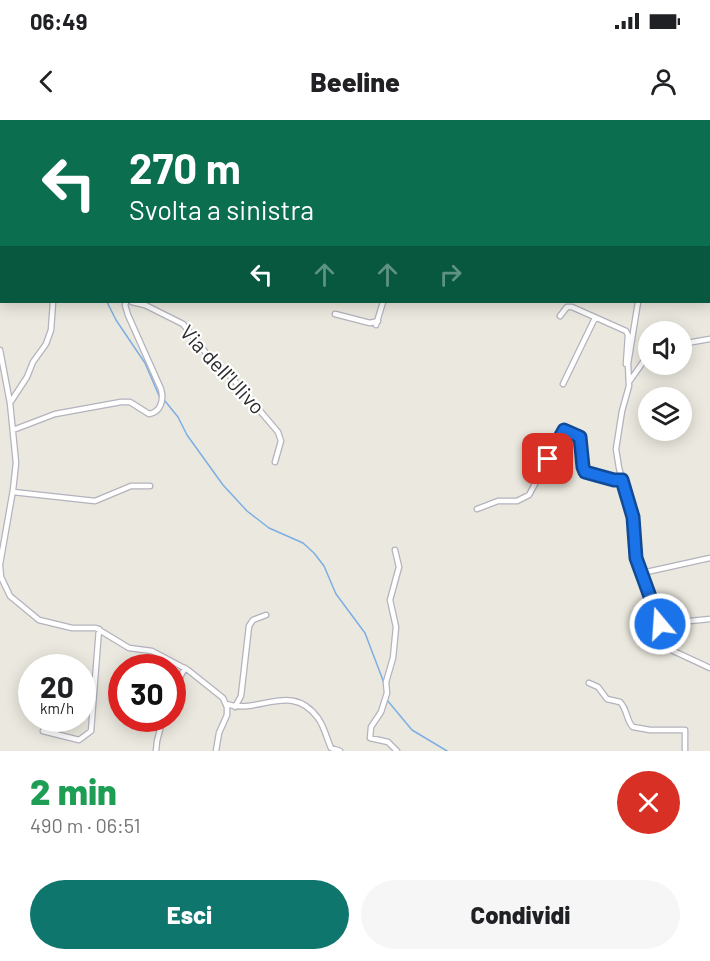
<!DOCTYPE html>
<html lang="it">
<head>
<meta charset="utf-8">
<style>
	:root { --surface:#fff; --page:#f6f6f6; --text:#202124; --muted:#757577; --accent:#0f766e }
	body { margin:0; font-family:Barlow,sans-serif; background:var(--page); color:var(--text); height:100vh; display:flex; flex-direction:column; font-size:22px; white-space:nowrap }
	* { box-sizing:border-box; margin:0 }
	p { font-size:20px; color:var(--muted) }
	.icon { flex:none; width:33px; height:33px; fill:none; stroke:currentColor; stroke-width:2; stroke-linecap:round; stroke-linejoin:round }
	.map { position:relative; height:631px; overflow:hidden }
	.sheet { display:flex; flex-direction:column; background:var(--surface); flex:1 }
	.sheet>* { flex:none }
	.hud { position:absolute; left:0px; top:0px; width:711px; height:183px; box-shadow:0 3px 15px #0003; background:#0b6e4f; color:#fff; overflow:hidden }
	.fabs { position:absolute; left:638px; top:201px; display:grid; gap:12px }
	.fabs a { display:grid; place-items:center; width:54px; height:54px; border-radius:50%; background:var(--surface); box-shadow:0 3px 15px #0003; font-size:30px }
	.speed { position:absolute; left:18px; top:534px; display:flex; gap:12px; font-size:30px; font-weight:700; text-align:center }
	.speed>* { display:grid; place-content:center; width:78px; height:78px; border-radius:50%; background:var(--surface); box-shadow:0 3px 15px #0003; line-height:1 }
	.speed small { font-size:15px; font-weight:400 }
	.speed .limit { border:9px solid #d22; background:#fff; color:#111 }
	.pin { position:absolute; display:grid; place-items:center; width:51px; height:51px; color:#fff; margin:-26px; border-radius:12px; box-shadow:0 3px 9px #0006 }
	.me { position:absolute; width:66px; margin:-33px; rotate:342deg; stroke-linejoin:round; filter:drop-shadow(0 0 4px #0008) }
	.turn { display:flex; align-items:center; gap:21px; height:126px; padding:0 30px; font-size:27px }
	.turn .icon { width:78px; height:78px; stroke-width:2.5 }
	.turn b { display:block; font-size:42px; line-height:51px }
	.lanes { display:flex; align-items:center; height:57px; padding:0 30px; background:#0003; justify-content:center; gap:30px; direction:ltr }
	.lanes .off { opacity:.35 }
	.round { display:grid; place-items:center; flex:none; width:63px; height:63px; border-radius:32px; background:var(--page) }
	.head { display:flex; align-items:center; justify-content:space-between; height:102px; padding:0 30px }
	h1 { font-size:36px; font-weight:800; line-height:45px; color:#1e9e55 }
	.button { display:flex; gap:12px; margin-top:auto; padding:12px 30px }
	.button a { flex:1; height:69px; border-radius:36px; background:var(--accent); color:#fff; font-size:24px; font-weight:800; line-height:69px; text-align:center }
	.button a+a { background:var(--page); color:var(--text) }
	.status { display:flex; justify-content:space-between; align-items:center; height:42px; padding:0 30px; background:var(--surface); direction:ltr }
	.status svg { height:16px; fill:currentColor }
	header { display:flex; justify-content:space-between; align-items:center; height:78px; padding:0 30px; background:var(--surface); font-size:27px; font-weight:800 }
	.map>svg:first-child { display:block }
</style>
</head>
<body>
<div class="status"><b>06:49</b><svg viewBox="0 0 49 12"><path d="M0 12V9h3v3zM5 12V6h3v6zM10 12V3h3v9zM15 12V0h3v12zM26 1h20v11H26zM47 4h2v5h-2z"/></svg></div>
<header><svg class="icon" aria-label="back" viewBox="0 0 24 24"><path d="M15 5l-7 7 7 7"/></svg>Beeline<svg class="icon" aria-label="person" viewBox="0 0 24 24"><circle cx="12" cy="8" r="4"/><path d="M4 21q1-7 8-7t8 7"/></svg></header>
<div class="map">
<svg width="710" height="631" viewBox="0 0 710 631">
	<rect width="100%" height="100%" fill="#ebe9df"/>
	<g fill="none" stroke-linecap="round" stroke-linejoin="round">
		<path stroke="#7caee3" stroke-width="1.5" d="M107 182 116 200 145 243 160 278
			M165 281 178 297 187 315 223 365 247 391 269 408 303 423 314 433 324 446 336 474 365 513 384 563
			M387 580 412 610 447 631"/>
		<g stroke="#b3b2bd" stroke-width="7">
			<path id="minor" d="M533 0 534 2
				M382 2V0
				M607 2 608 0
				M0 31 2 30
				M710 61V62
				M132 182 145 185 183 204 206 233 232 258 278 312 281 321 275 342
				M638 182 628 244 629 266 622 291 616 329 619 348 633 397 637 438 655 485 667 528 710 548
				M335 194 370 203 378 201
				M560 196 567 187H572L626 211 628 215 626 244
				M376 205 383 182
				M681 224 710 219
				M0 230 10 283 16 343 13 370 0 444
				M629 262 648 235
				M563 264 595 198
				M10 283 27 257 33 242 46 224 51 210 53 182
				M13 310 55 294 121 282H130L149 294C161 292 164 280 161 269L128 195 125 185 126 182
				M13 372 95 381 131 366H150
				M477 389 498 381H517L529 375 564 310 580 317 583 347 585 352 614 360H622
				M395 430 399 447 390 480 396 507 393 538 386 562 387 573 381 592 371 607 370 618 388 622 397 631
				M0 446 1 457 10 476 39 500 72 508H96L129 528 152 531 188 550 223 578 227 587V595L219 613 216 631
				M642 453 710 438
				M660 504 710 499
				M589 563 598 567 607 579 620 582C628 590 626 601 633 607L650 610H685V631
				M172 572 185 548
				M226 584C259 595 291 561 318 598 324 606 327 619 331 628L340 631
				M235 587 241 576 249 506 253 500 266 495
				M43 611 79 620 91 611 99 509
				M156 631 157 621 163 598"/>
		</g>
		<use href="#minor" stroke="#fff" stroke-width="4.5"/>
	</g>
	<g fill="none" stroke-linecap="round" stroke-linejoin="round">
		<g stroke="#114b97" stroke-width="15">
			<path id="route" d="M548 339 564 310 580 317 583 347 585 352 614 360H622L633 397 636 438 660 504"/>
		</g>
		<use href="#route" stroke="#1a73e8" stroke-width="10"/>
	</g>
	<g text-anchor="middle" stroke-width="4.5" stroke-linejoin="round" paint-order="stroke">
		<g font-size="21" fill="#2b2b2b" stroke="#fff">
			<text transform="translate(222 250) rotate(47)" y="7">Via dell'Ulivo</text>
		</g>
	</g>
</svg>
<div class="fabs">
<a><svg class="icon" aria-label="sound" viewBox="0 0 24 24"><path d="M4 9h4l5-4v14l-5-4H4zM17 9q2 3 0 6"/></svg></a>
<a><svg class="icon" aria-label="layers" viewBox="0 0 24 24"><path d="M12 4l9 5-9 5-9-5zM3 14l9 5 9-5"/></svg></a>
</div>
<div class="speed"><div>20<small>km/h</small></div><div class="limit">30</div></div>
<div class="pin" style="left:548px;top:339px;background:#d93025"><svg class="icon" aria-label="arrive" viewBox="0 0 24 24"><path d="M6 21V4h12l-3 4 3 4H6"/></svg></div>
<svg class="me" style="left:660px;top:504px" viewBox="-20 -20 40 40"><circle r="17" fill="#1a73e8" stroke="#fff" stroke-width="3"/><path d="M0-11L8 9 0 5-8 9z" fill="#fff"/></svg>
<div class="hud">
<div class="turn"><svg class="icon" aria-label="left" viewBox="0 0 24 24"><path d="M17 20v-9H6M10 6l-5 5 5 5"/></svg><div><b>270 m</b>Svolta a sinistra</div></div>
<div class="lanes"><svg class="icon" aria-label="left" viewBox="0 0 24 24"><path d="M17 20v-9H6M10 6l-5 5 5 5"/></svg><svg class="icon off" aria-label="ahead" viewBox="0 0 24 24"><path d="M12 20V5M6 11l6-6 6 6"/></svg><svg class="icon off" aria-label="ahead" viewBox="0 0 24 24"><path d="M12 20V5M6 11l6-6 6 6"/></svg><svg class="icon off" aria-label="right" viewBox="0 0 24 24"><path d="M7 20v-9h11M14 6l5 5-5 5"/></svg></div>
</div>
</div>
<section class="sheet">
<div class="head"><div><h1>2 min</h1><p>490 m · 06:51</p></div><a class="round" style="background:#d93025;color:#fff"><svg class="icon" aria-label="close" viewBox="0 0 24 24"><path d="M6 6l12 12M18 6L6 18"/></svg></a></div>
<div class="button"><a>Esci</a><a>Condividi</a></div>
</section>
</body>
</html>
